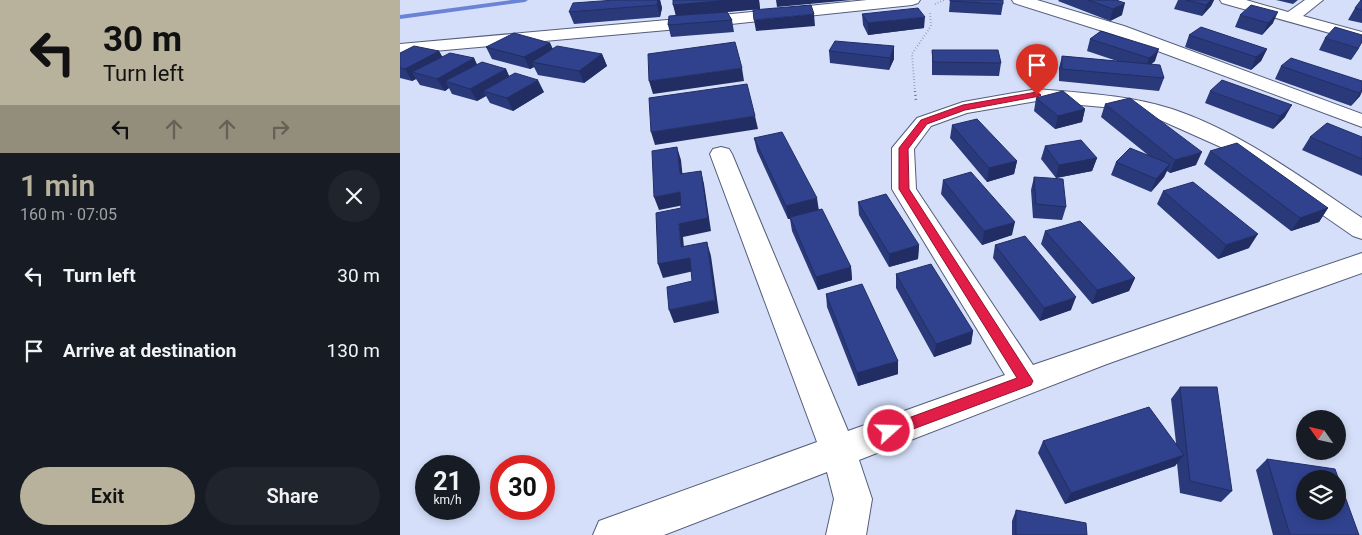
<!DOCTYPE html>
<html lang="en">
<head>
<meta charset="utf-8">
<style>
	:root { --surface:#171b24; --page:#20242c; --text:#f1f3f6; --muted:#9ea1a6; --accent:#b8b19c }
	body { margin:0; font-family:Roboto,sans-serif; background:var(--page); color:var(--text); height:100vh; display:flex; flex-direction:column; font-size:19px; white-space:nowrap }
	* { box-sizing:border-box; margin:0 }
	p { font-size:16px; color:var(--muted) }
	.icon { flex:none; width:28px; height:28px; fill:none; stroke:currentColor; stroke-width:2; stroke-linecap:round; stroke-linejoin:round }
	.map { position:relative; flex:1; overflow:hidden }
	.details { display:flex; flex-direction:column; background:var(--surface); width:400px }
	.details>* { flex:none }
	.top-card { background:#b8b19c; color:#111; overflow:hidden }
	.needle { width:32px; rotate:304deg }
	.buttons { position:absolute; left:896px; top:410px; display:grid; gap:10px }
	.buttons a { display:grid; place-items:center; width:50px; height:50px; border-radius:50%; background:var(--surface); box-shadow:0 2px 8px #0003; font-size:25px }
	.speed { position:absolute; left:15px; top:455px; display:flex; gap:10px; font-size:25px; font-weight:700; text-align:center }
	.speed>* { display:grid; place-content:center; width:65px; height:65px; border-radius:50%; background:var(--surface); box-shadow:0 2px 8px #0003; line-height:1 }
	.speed small { font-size:12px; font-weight:400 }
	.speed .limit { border:8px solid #d22; background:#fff; color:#111 }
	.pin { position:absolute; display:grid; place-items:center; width:42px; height:42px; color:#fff; margin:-51px -21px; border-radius:50% 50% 50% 0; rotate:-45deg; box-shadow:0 0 5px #0007 }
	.pin .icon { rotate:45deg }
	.me { position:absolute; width:55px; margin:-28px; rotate:70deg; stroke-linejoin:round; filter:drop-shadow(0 0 4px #0008) }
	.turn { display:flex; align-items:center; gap:18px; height:105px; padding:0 20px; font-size:22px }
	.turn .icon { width:65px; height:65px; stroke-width:2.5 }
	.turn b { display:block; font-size:35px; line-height:42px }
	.lanes { display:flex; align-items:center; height:48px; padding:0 20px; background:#0003; justify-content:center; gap:25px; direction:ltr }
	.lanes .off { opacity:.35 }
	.round { display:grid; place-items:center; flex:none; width:52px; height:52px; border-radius:26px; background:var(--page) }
	.head { display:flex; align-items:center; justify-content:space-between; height:85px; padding:0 20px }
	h1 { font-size:30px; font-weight:600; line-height:38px; color:var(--accent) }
	.button { display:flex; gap:10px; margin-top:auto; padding:10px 20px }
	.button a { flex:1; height:58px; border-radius:30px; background:var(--accent); color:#111; font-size:20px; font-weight:600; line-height:58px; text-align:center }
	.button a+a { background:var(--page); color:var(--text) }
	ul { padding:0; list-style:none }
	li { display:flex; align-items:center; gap:15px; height:75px; padding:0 20px }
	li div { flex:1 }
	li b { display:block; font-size:19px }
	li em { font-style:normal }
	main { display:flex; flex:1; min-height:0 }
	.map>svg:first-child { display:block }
</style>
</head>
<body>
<main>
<section class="details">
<div class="top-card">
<div class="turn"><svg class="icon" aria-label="left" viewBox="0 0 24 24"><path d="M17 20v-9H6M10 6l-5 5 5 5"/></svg><div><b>30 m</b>Turn left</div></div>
<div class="lanes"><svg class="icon" aria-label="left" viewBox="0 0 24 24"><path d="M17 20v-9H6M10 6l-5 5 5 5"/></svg><svg class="icon off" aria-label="ahead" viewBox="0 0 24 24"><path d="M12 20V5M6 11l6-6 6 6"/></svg><svg class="icon off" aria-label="ahead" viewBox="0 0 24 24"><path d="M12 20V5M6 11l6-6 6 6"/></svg><svg class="icon off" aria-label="right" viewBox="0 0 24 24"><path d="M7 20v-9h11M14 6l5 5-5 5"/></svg></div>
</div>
<div class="head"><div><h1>1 min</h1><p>160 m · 07:05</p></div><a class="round"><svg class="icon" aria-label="close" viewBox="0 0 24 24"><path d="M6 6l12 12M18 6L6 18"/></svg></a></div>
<ul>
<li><svg class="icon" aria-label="left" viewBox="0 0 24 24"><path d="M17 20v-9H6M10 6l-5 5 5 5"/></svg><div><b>Turn left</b></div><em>30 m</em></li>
<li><svg class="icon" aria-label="arrive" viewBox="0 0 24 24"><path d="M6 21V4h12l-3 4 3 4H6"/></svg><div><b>Arrive at destination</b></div><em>130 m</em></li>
</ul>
<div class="button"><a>Exit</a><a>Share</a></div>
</section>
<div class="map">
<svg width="962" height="535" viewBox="0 0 962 535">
	<rect width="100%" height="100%" fill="#d5dffa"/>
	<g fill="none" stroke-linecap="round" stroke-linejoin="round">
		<path fill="#6b83d6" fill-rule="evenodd" d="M112 0H128L125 2 0 19V15Z"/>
		<g stroke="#545e7b" stroke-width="2">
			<path id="street" d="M467 0H520L518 3 512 5 312 26 0 54V44L312 16Z
				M612 0H637L724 26 962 114V127L712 34 614 3Z
				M820 0H846L888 12 905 0H923L903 16 962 32V42L822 3Z
				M637 89C682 93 728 95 772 109 841 132 902 178 962 218V239L953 236 832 152 758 119 714 108 637 101 567 113 531 126 514 149 516 189 633 365 962 253V273L707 364 459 460 472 499 466 535H426L434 499 427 472 264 535H193L199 521 417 442 310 154 313 149 321 147 329 149 332 154 448 431 605 375 492 189V148L517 118 563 102Z"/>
		</g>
		<path stroke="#6f7689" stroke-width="2" stroke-dasharray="0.5 2.5" stroke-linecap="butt" d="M535 4 544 0
			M515 92 512 54 531 26 530 13"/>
		<path stroke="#6f7689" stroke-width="2.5" stroke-dasharray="1 3" stroke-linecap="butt" d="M515 91 516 101"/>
		<use href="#street" fill="#fff" fill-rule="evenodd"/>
	</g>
	<path fill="#29397a" d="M215 0H260L262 8 260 17 174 24 169 12Z
		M273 0H359L360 9 327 12 332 20 334 32 271 37 268 25 276 16Z
		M550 0 603 4 601 15 549 12Z
		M659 0H716L722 15 710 21 658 1Z
		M778 0H814L811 6 802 16 774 9Z
		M876 0H898L893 4Z
		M962 0V23L948 20 955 8Z
		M462 14 524 28 468 35 463 25Z
		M840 15 873 23 862 35 835 27Z
		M701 31 755 61 751 64 764 78 759 91 659 81V68L662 56 717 61 687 51 690 39Z
		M789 35 867 49 861 61 851 70 785 47Z
		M925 38 959 48 951 60 919 50Z
		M150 43 153 49 202 54 207 66 184 83 138 75 134 67 130 69 92 59 86 47Z
		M494 46V59L489 70 430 63 429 51Z
		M532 50 601 63 599 76 532 75Z
		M39 51 42 57 74 58 77 65 106 69 109 77 144 92 113 111 90 103 86 96 77 101 52 94 49 88 45 91 20 85 16 79 12 81 0 78V53Z
		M881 66 962 81 960 96 951 106 875 79Z
		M810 91 885 117 873 129 805 103Z
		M636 98 685 109 682 122 655 129 634 111Z
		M705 104 796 165 770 173 767 171 764 177 751 192 711 175 716 162 748 155 701 117Z
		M552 125 617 161 614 174 587 182 550 138Z
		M910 137H962V176L902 150Z
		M354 138 419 210 451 267 452 280 418 290 392 231 390 219H388L357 151Z
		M645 146 697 158 692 171 656 178 641 159Z
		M810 151 928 208 919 222 891 231 804 164Z
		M634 177 666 207 662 220 633 218 631 190Z
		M543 180 612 235 582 245 541 194Z
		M763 191 849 248 818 259 757 204Z
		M458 202 519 245 518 259 489 267 459 215Z
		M645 231 735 278 729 291 692 304 641 244Z
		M595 245 671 310 640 321 593 258Z
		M496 274 573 331 571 344 534 357 496 288Z
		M426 294 498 374 458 386 427 307Z
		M780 387 832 491 821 502 780 493 777 463 775 466 665 504 638 453 643 441 776 443 771 399Z
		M867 459 959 535H873L856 470Z
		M616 510 687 535H612V521Z"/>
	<path fill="#222e63" d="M258 0H260L262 8 260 17 257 5Z
		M330 0H359L360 9 276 16 273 5Z
		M376 0H452L377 7Z
		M811 0H814L811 6 802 16 806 5Z
		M725 3 722 15 710 21 713 9Z
		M878 12 873 23 862 35 868 23Z
		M414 14 415 26 356 31 354 20Z
		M525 17 524 28 468 35V23Z
		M962 42 959 48 951 60 958 48Z
		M150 43 155 55 132 62 134 67 130 69 124 57Z
		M494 46V59L489 70 490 58Z
		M759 49 755 61 745 70 749 58Z
		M867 49 861 61 851 70 856 57Z
		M39 51 46 63 12 72 16 79 12 81 5 69Z
		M202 54 207 66 184 83 179 71Z
		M74 58 80 71 45 81 49 88 45 91 37 79Z
		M342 68 344 81 253 94 249 81Z
		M106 69 112 82 83 91 86 96 77 101 70 89Z
		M138 80 144 92 113 111 107 98Z
		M962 90V92L960 96 951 106Z
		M892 105 885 117 873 129 880 116Z
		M685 109 682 122 655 129 658 116Z
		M355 116 358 129 255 145 251 132Z
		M277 147 281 160 284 188 280 174Z
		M802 152 796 165 770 173 775 160Z
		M697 158 692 171 656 178 659 165Z
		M617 161 614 174 587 182 589 168Z
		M770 164 764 177 751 192 756 179Z
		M301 171 304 184 311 231 283 237 285 258H290L294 271 263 278 258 264 281 247 279 224Z
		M280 192 284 205 259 210 254 197Z
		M417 198 419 211 388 219 386 206Z
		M928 208 919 222 891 231 900 218Z
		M615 222 612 235 582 245 584 231Z
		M858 234 849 248 818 259 826 245Z
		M307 242 311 256 319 313 274 323 269 310 315 300Z
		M519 245 518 259 489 267V254Z
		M451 267 452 280 418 290 416 277Z
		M735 278 729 291 692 304 697 290Z
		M676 297 671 310 640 321 644 308Z
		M573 331 571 344 534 357 536 344Z
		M498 361V374L458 386 457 373Z
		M784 455 775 466 665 504 671 493Z"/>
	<path fill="#30428e" stroke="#222e63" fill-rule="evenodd" d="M215 0H258L257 5 169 12 173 3Z
		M273 0H330L273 5Z
		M550 0H603V4L550 1Z
		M688 0H716L725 3 713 9Z
		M786 0H811L806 5Z
		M961 0H962V10L955 8Z
		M411 5 414 14 354 20 353 10Z
		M851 5 878 12 868 23 840 15Z
		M518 8 525 17 468 23 462 14Z
		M327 12 332 20 268 25 269 16Z
		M801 27 867 49 856 57 789 35Z
		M935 27 962 35V42L958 48 925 38Z
		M701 31 759 49 749 58 690 39Z
		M114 33 150 43 124 57 86 47Z
		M435 41 494 46 490 58 429 51Z
		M335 42 342 68 249 81 248 54Z
		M14 46 39 51 5 69 0 68V53Z
		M157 46 202 54 179 71 132 62Z
		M532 50H598L601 63 533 62Z
		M50 53 74 58 37 79 12 72Z
		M662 56 760 65 764 78 662 69Z
		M891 58 962 81V90L959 93 881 66Z
		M82 62 106 69 70 89 45 81Z
		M115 73 138 80 107 98 83 91Z
		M822 80 892 105 880 116 810 91Z
		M347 84 355 116 251 132 249 98Z
		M663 91 685 109 658 116 636 98Z
		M730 98 802 152 775 160 705 104Z
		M577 119 617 161 589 168 552 125Z
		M927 123 962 137V159L910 137Z
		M382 132 417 198 386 206 354 138Z
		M681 140 697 158 659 165 645 146Z
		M837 143 928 208 900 218 810 151Z
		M277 147 280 174 301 171 308 218 279 224 281 247 307 242 315 300 269 310 267 287 292 281 290 258 258 264 256 213 281 208 280 192 254 197 252 151Z
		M730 148 770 164 756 179 716 162Z
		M571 172 615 222 584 231 543 180Z
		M634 177 663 179 666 207 636 204Z
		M793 182 858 234 826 245 763 191Z
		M486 194 519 245 489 254 458 202Z
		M422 209 451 267 416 277 390 217Z
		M680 221 735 278 697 290 645 231Z
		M625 236 676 297 644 308 595 245Z
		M531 264 573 331 536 344 496 274Z
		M462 284 498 361 457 373 426 294Z
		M780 387H817L832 491 790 481Z
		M749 407 784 455 671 493 643 441Z
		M867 459 935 469 959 535H890ZM905 479H938V511H905Z
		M616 510 686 523 687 535H616Z"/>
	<path fill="#e11d48" stroke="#92132f" d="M637 92 641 95 640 96 565 110 527 124 508 149 509 189 633 381 631 385 489 438 484 436 482 431 484 427 617 378 499 189V148L521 120 563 105Z"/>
</svg>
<div class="buttons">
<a><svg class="needle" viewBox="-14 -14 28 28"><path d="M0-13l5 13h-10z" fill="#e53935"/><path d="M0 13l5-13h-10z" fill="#9ea1a6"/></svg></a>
<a><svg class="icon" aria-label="layers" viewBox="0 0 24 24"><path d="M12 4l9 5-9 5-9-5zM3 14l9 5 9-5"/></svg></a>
</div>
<div class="speed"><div>21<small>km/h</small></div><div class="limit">30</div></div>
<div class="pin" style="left:637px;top:95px;background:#d93025"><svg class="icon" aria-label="arrive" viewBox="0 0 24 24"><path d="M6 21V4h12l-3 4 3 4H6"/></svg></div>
<svg class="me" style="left:489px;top:431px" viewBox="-20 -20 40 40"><circle r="17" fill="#e11d48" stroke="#fff" stroke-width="3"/><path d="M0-11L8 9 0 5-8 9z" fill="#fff"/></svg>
</div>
</main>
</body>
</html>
